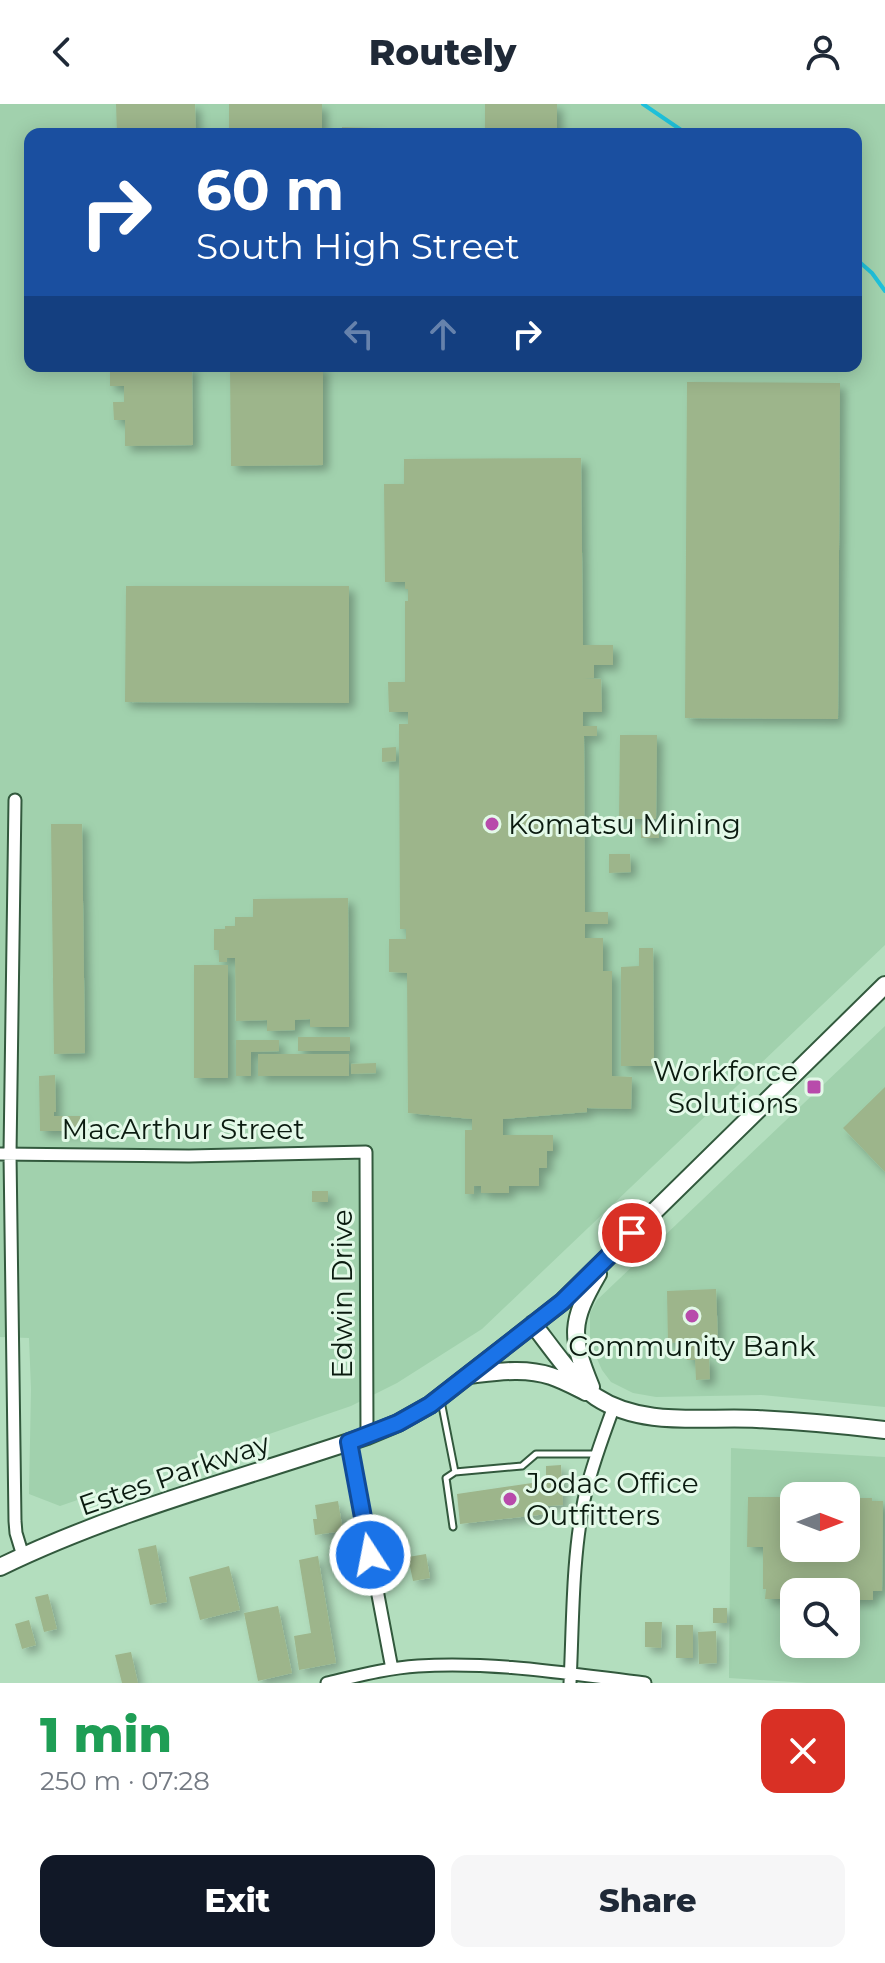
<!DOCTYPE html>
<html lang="en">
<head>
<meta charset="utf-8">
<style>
	:root { --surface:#fff; --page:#f6f6f7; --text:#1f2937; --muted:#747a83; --accent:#111827 }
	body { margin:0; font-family:Montserrat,sans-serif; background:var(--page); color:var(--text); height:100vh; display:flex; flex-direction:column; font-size:30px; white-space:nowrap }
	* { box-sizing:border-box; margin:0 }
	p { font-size:26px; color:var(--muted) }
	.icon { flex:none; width:44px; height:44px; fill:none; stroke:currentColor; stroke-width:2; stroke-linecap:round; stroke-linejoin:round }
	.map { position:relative; height:1579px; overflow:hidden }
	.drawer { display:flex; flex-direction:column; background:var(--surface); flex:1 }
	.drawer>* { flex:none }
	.top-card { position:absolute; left:24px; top:24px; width:838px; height:244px; border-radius:16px; box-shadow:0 4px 20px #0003; background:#1a4fa0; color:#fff; overflow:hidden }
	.needle { width:52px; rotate:90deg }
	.buttons { position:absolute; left:780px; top:1378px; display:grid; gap:16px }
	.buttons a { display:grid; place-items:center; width:80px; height:80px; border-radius:16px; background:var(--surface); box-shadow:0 4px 20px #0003; font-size:40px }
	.pin { position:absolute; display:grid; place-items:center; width:68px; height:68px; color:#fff; margin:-34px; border:4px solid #fff; border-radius:50%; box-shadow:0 2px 8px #0007 }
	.me { position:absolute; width:88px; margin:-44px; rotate:349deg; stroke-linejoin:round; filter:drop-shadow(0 0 6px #0008) }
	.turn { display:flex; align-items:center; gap:28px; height:168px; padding:0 40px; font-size:36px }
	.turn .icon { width:104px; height:104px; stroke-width:2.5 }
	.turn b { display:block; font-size:56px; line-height:68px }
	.lanes { display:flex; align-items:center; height:76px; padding:0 40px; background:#0003; justify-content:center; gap:40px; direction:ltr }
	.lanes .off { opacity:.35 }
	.round { display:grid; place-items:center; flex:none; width:84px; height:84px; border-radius:16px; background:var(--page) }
	.overview { display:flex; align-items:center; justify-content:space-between; height:136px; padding:0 40px }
	h1 { font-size:48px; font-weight:800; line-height:60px; color:#1e9e55 }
	.cta { display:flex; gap:16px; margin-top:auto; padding:16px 40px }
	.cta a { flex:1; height:92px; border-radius:16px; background:var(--accent); color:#fff; font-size:32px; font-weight:800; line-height:92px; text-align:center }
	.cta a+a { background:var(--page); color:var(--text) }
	header { display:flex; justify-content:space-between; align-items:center; height:104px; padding:0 40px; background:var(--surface); font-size:36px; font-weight:800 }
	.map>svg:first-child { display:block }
</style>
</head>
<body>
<header><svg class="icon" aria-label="back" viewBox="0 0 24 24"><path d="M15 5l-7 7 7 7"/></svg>Routely<svg class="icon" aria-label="person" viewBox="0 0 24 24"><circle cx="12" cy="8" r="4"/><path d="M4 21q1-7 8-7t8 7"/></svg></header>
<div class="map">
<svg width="885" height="1579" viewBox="0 0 885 1579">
	<defs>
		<filter id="shadow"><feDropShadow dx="5.5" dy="5.5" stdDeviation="4" flood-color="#0004"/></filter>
	</defs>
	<rect width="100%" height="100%" fill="#b3debe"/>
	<path fill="#a1d1ad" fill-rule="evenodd" d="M0 0H885V841L482 1225 397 1279 351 1302 60 1402 29 1390 31 1285 29 1234 0 1233ZM30 30H856V262H30Z
		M885 922V1303L761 1291 656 1293 633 1289 611 1278 602 1266 590 1239V1209L597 1196Z
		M731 1344 885 1353V1579H807L729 1574ZM794 1392H846V1444H794ZM794 1488H846V1540H794Z"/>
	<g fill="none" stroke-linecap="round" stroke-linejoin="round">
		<path stroke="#1fc0da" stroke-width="4" d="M643 0 687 30
			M856 155 872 169 885 187"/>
	</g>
	<path fill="#9db58b" filter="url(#shadow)" d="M116 0H195L196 30H117Z
		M229 0H322V30H229Z
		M485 0H557V30H485Z
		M342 23 376 24V30H342Z
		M110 262H192L193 341 125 342V316H114L113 298H124V282H110Z
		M230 262H323V361L231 362Z
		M687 278 840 279 838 615 685 614Z
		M581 354 583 541H613V561H594V574H583L601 575 602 608H583V622H597V632H584L585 808H608V820H585V834H603V867H612V972L632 973 631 1005 587 1004V1008L503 1015V1031H553V1047H547V1064H539V1082H509V1089H481V1082H474V1090H465V1026H472V1015L408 1009 407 869 389 868V835H406V825H400L399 620H408V608H389L388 578H405V497H408V485H405V478H385L384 380H404V355Z
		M126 482H349V599L125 598Z
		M620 631H657L656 715H619Z
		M396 643V657L382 658V644Z
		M51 720H82L85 949 54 950Z
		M641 721H659V734H641Z
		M609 750H630L631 768 609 769Z
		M348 794 349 923H310V915L295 916V926L267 927V916L236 917 235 854H227V858H219V846H214V825H225V822H235V813H253V795Z
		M639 844H653L654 962H621V863L639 862Z
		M194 861H228V974H194Z
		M298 933H350V947H298Z
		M236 936H279V947L251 948V972H236Z
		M258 950H349V972H258Z
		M376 959V969L351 970V960Z
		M55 971 56 1008H54V1012H80V1027H40L39 972Z
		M885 983V1068L843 1024Z
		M312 1087H328V1098H312Z
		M716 1185 718 1237 700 1238 701 1254H709L710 1275 696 1276 695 1256H687V1238L668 1239 667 1187Z
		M561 1361 563 1401 547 1402V1410L460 1420 457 1390 546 1377V1362Z
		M748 1393H794V1444H846V1394H872V1397H883L882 1487H873V1496H846V1488H794V1495H765L766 1485H763V1443H747Z
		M338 1397 343 1427 315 1431 313 1415H317L315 1401Z
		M347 1439 352 1460 339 1464 333 1442Z
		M156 1441 167 1498 150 1501 138 1445Z
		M426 1450 430 1474 413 1477 408 1453Z
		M318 1452 336 1559 299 1566 294 1532 311 1529 299 1456Z
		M229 1462 240 1506 200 1516 189 1473Z
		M48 1490 57 1525 44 1528 35 1493Z
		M278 1502 292 1569 258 1577 244 1509Z
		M713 1504H727V1519H713Z
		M29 1516 36 1541 22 1545 15 1520Z
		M645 1518H662L661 1544 645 1543Z
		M676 1521H693V1554H676Z
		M716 1527 717 1559 699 1560 698 1528Z
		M131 1548 138 1579H122L115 1551Z"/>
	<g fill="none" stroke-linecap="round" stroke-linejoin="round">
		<g stroke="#32593d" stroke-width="9">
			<path id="service" d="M441 1297 455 1368 522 1362 536 1350H596
				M453 1423 446 1374 455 1368"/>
		</g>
		<g stroke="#32593d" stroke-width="15">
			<path id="minor" d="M15 696 10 1050 15 1417 16 1429 23 1452
				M0 1050 189 1052 366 1048 367 1332
				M349 1338 392 1565
				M327 1579C357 1572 387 1564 418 1562 493 1557 570 1570 645 1579
				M570 1579C573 1518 572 1455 584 1396 591 1363 603 1333 614 1302"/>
		</g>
		<g stroke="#32593d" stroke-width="20">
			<path id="secondary" d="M533 1220C549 1240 576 1280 596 1293 643 1324 705 1312 757 1315 800 1317 843 1321 885 1326
				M469 1271C496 1268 525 1263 551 1272 563 1276 574 1282 586 1288
				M591 1283C570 1232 570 1218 598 1170
				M0 1463C117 1406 244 1374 367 1332L398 1319 430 1301 562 1198 885 881"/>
		</g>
		<use href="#service" stroke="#fff" stroke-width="5"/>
		<use href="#minor" stroke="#fff" stroke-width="11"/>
		<use href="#secondary" stroke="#fff" stroke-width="16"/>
	</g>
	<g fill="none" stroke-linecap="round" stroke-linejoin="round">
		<g stroke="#114b97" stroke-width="20">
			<path id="route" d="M370 1451 349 1338 398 1319 430 1301 562 1198 632 1129"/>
		</g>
		<use href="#route" stroke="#1a73e8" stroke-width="14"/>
	</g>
	<g fill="#b84bab" stroke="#e3f9e8" stroke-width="3">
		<circle cx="492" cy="720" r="8"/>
		<rect x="806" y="975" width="16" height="16" rx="4"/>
		<circle cx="692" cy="1212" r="8"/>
		<circle cx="510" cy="1395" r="8"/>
	</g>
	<g text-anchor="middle" stroke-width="6" stroke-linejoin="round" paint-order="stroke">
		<g font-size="28" fill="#0b1b10" stroke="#e3f9e8" text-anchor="start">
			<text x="508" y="730">Komatsu Mining</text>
			<text x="798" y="977" text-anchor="end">Workforce<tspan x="798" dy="32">Solutions</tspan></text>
			<text x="692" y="1252" text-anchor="middle">Community Bank</text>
			<text x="526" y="1389">Jodac Office<tspan x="526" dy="32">Outfitters</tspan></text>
		</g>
		<g font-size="28" fill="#0b1b10" stroke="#e3f9e8">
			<text x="183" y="1035">MacArthur Street</text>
			<text transform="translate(342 1190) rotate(-90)" y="10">Edwin Drive</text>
			<text transform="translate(174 1370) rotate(-19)" y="10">Estes Parkway</text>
		</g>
	</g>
</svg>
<div class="buttons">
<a><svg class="needle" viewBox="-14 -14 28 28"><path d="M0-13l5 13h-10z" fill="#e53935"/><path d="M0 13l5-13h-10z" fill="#747a83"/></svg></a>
<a><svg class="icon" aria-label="search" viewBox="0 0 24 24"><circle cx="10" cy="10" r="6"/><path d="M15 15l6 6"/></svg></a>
</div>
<div class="pin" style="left:632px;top:1129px;background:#d93025"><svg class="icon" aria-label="arrive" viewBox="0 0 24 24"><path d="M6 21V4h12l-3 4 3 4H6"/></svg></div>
<svg class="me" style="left:370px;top:1451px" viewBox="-20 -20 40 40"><circle r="17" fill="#1a73e8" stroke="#fff" stroke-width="3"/><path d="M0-11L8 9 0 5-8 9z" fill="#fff"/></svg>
<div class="top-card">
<div class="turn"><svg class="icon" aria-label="right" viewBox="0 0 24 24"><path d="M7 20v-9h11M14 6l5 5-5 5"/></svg><div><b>60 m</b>South High Street</div></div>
<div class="lanes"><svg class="icon off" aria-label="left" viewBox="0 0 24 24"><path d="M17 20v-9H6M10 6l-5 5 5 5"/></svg><svg class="icon off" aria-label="ahead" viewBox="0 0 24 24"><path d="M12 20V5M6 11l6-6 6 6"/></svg><svg class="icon" aria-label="right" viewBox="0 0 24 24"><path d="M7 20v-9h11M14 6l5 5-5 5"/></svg></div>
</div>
</div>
<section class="drawer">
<div class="overview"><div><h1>1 min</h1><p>250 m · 07:28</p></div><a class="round" style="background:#d93025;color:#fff"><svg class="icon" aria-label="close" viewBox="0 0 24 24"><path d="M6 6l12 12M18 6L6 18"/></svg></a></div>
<div class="cta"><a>Exit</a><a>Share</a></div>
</section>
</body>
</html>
